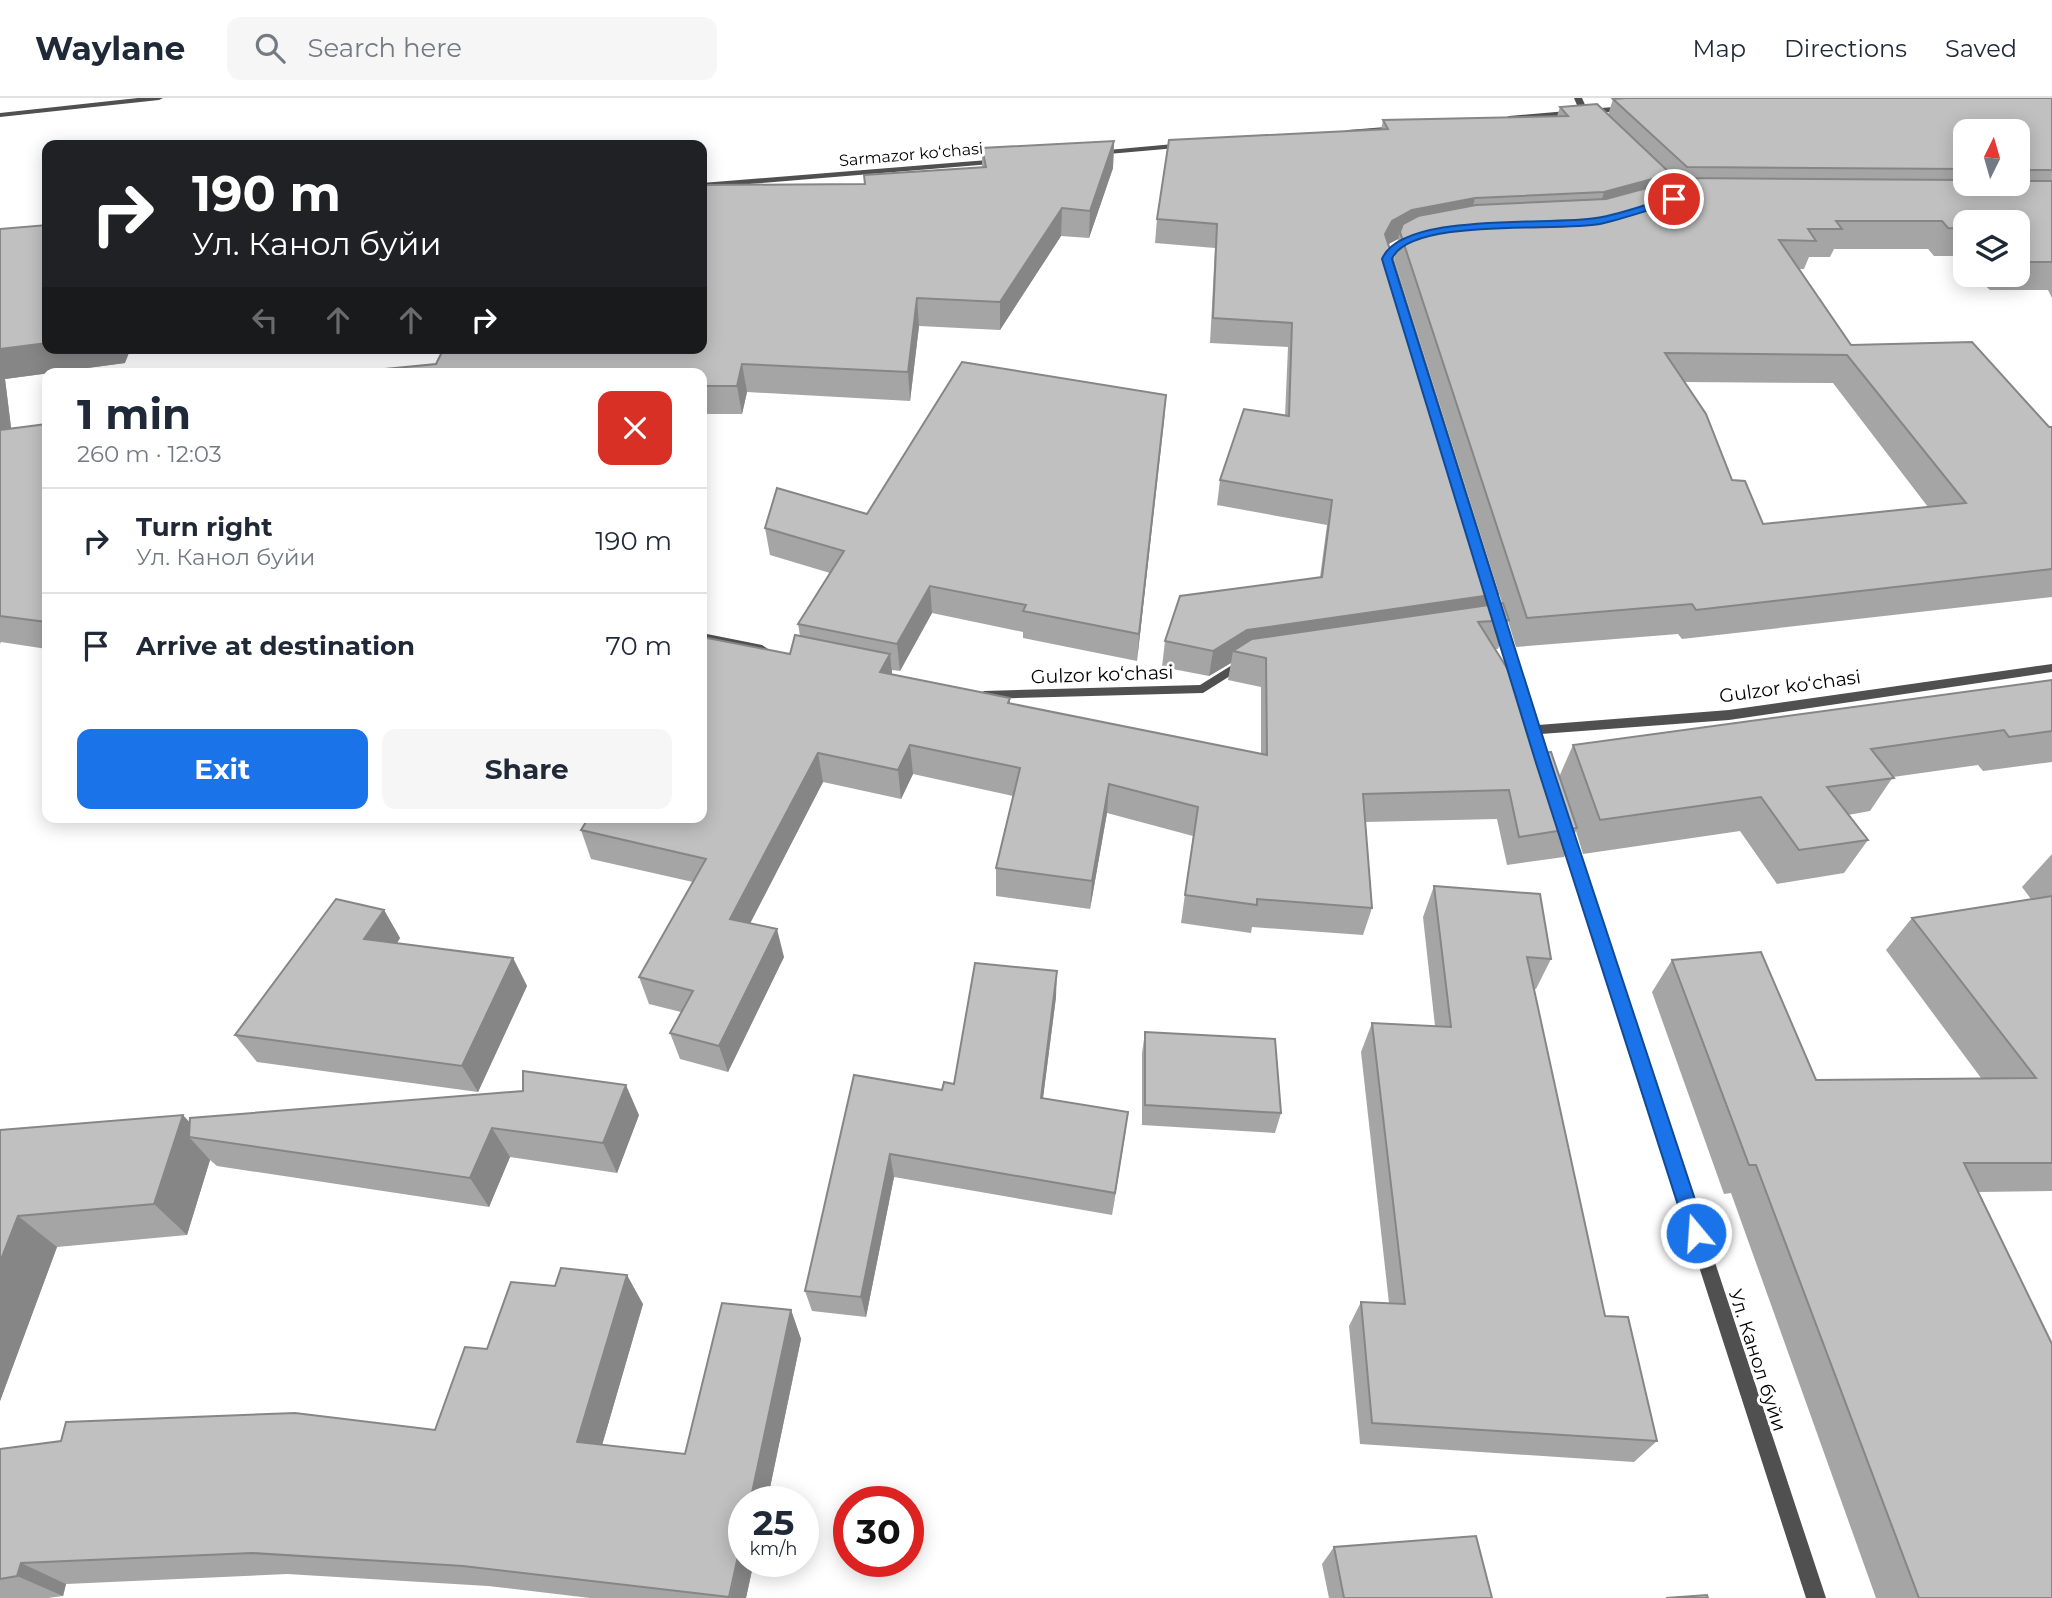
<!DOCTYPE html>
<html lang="en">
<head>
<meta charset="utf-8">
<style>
	:root { --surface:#fff; --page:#f6f6f7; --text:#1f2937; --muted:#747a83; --line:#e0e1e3; --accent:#1a73e8 }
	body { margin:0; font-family:Montserrat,sans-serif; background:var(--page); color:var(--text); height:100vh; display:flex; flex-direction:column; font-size:26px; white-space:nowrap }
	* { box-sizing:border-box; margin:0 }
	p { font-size:23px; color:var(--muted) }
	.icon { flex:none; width:38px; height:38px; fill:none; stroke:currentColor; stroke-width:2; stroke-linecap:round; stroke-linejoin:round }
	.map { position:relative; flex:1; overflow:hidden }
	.details { position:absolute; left:42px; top:270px; width:665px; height:455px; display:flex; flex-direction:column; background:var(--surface); border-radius:14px; box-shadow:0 4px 18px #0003 }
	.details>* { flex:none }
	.top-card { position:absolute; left:42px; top:42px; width:665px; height:214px; border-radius:14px; box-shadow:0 4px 18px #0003; background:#202124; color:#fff; overflow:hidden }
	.needle { width:46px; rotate:5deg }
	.fabs { position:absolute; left:1953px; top:21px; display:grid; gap:14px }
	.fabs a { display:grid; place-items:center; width:77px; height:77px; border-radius:14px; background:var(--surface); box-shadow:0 4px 18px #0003; font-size:35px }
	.speed { position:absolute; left:728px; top:1388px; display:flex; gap:14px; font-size:35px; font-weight:700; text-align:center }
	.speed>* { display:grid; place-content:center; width:91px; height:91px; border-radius:50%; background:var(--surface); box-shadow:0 4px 18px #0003; line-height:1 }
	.speed small { font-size:18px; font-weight:400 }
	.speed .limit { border:10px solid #d22; background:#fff; color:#111 }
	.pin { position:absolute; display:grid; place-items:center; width:60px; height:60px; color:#fff; margin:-30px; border:4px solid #fff; border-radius:50%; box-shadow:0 2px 7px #0007 }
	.me { position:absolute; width:77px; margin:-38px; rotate:342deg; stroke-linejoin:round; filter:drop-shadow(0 0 5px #0008) }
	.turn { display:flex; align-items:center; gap:24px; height:147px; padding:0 35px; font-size:32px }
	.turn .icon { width:91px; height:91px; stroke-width:2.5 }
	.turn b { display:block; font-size:49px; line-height:60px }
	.lanes { display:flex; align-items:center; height:66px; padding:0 35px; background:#0003; justify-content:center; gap:35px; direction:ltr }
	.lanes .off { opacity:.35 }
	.round { display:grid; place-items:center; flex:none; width:74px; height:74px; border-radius:14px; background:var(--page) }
	.overview { display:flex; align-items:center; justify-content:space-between; height:119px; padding:0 35px }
	h1 { font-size:42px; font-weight:700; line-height:52px }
	.action { display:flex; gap:14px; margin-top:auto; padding:14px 35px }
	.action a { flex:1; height:80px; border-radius:14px; background:var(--accent); color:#fff; font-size:28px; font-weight:700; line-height:80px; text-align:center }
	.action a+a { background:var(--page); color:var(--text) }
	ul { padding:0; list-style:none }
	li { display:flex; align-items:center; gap:21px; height:105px; padding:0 35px; border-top:2px solid var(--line) }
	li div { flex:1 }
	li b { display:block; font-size:26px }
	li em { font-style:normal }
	header { display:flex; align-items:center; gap:42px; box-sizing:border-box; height:98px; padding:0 35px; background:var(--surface); border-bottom:2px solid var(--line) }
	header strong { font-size:33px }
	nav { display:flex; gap:38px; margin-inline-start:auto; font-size:24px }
	.search { width:490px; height:63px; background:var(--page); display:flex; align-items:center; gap:18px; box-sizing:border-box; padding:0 24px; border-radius:14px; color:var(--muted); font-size:26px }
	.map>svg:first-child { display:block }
</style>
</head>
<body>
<header>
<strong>Waylane</strong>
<div class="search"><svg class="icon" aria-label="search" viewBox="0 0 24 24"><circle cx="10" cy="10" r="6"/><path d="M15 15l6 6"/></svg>Search here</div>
<nav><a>Map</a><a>Directions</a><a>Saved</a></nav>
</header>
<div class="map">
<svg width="2052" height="1500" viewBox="0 0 2052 1500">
	<rect width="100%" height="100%" fill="#fff"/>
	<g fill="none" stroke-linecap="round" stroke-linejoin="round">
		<path fill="#505050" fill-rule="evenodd" d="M138 0H163L159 2 0 19V15Z
			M1574 0H1582L1587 11 1628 8 1632 10 1628 12 1590 16 1594 20 1590 22 1582 16 1509 22 1505 20 1509 18 1579 12Z
			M1398 28H1401V32L1348 36 1344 34 1348 32Z
			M1185 45 1189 47 1188 49 1097 57 1093 55 1097 53Z
			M1000 61 1004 63 1003 65 702 90V85Z
			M1497 515 1503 519 1538 627 1729 612 2052 566V574L1729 622 1541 636 1553 673 1546 678 1539 673 1491 519Z
			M702 535 762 547 768 551 762 555 702 543Z
			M1245 559 1251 563 1249 566 1203 595 984 601 978 597 984 593 1200 587Z
			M1564 724 1571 729 1826 1500H1806L1557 729Z"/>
	</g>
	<path fill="#a5a5a5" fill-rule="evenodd" d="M2052 0V200L2048 192H1990L1973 177H2018V124H1965V170L1953 158H1934L1928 151H1834L1830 159H1809L1804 171H1799L1851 247 2049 329H2052V499L1682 541 1678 536 1516 549 1508 523 1498 551H1495L1539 656 1559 679 1573 647 2052 582V664L1983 673 1978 667 1893 679 1870 713 1848 717 1868 742 1844 775 1777 786 1740 733 1583 756 1576 733 1564 759 1507 767 1497 721 1365 724 1372 810 1363 837 1252 829 1251 835 1181 825 1193 738 1107 715 1090 811 996 798V770L1013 698 913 676 901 701 823 684 750 825 784 859 728 974 680 961 670 935 681 914 649 906 639 879 693 784 591 761 581 732 790 556 800 538 798 526 830 475 770 457 765 430 867 416 1166 297 1137 563 1023 540V534L932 515 900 573 892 572V577L1010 600V606L1261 656V589L1228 582 1231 565 1209 578 1162 569 1165 543 1320 479 1327 427 1217 407 1220 382 1285 318 1288 249 1210 245 1215 150 1155 145 1157 121 1381 32 1383 22 1557 18 1560 9 1608 17 1613 1ZM1965 33H2018V86H1965ZM1398 141 1394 161 1502 505 1495 506 1388 146ZM1684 284 1833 285 1928 409 1763 426 1732 382Z
		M1114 43 1113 70 1089 140 1061 138 1000 232 919 228 910 303 747 294 742 316H702V275L436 266 865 86 982 69V50Z
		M0 131 125 265 5 281 11 330 47 326V551L1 544 0 546Z
		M2052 756V1093L1978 1094 2052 1500H1876L1731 1095 1724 1096 1652 894 1672 862 1816 982 1981 980 1886 852 1912 820 2031 801 2022 789Z
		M1434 788 1551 861 1536 891H1534L1605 1218 1657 1343 1634 1364 1360 1346 1349 1228 1361 1204 1389 1205 1361 954 1372 925 1435 928 1423 819Z
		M384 812 400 840 397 845 513 860 527 888 478 994 257 964 235 937Z
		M1056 899 1043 1000 1128 1014 1112 1117 894 1079 866 1219 812 1213 805 1193 854 977 942 992 954 986Z
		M1145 934 1281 1015 1275 1035 1142 1027V955Z
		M639 1017 617 1075 510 1059 489 1109 217 1068 210 1062 187 1137 57 1149 0 1303V1032L189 1024Z
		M643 1206 602 1347 685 1356 791 1212 801 1241 767 1404H744V1463H754L746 1500H590L488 1488 287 1476 66 1486 63 1498 48 1500H0V1351L435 1332 487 1251Z
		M1334 1449 1492 1500H1329L1322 1466Z"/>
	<path fill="#868686" d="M1114 43 1113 70 1089 140 1090 113Z
		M1671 76 1663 99 1597 117 1604 94Z
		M1475 100 1469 123 1400 134 1398 141 1387 147 1385 136 1392 123 1412 112Z
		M1062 110 1061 138 1000 232V204Z
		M917 200 919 228 910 303 908 274Z
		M47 245V250H131L125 265 5 281 15 361 0 338V251Z
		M742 266 747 294 742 316 737 288Z
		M1166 297 1164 323 1137 563 1139 536Z
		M930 488 932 515 900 573 897 546Z
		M1498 496 1490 521 1233 553 1231 565 1209 578 1213 553 1247 532Z
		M890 556 893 585 880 574Z
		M910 647 913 676 901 701 898 672Z
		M818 655 823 684 738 849 730 821Z
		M1109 686 1107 715 1090 811 1092 783Z
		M384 812 400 840 381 869 364 841Z
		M777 831 784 859 728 974 719 948Z
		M513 860 527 888 478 994 462 968Z
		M1057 873 1056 899 1040 1023 1041 1000Z
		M626 987 639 1017 617 1075 603 1045Z
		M1128 1014 1125 1037 1112 1117 1115 1095Z
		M183 1017 206 1042 189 1039 210 1062 187 1137 154 1106Z
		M492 1030 510 1059 489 1109 470 1080Z
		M890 1056 894 1079 866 1219 861 1199Z
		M18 1118 57 1149 0 1303V1164Z
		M627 1177 643 1206 596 1368 577 1344Z
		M791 1212 801 1241 767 1404H750Z
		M744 1431V1463H754L746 1500H730Z
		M21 1465 66 1486 63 1498 17 1478Z"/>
	<path fill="#c0c0c0" stroke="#868686" stroke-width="2" fill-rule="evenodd" d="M1626 0H2052V72H2018V33H1965V71L1687 69 1613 1Z
		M1597 6 1671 76 1604 94 1475 100 1412 112 1392 123 1385 136 1498 496 1247 532 1213 553 1165 543 1180 498 1322 479 1332 402 1220 382 1244 311 1289 318 1292 225 1213 220 1217 126 1157 121 1169 42 1388 31 1383 22 1568 18 1560 9Z
		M1114 43 1090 113 1062 110 1000 204 917 200 908 274 742 266 737 288H702V275H365V273L436 266 444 250H702V87L865 86 864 77 986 69 982 50Z
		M1684 80 1965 82V86H2018V83H2052V164H2018V124H1965V131L1948 130 1942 123H1836L1842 131H1808L1816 143 1779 142 1851 247 1972 244 2049 329H2052V471L1696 512 1692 506 1527 520 1400 134 1403 126 1418 118 1476 107 1606 101ZM1665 255 1847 257 1966 405 1763 426 1745 383 1732 382 1706 316Z
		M47 127V245L0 251V131Z
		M962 264 1166 297 1139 536 1023 513 1026 507 930 488 897 546 798 526 844 453 765 430 777 390 867 416Z
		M47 326V524L0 518V332Z
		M1503 505 1509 522 1478 524 1522 594 1539 656 1551 654 1577 730 1519 739 1509 692 1363 696 1372 810 1257 801V807L1185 797 1198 709 1109 686 1092 783 996 770 1020 670 910 647 898 672 818 655 730 821 777 831 719 948 670 935 693 893 639 879 706 761 581 732 589 719H702V539L790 556 795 537 890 556 880 574 1010 600 1008 605 1267 657 1266 560 1233 553 1252 541Z
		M2052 582V633L2009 639 2004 632 1871 651 1894 680 1827 689 1868 742 1799 752 1761 699 1600 722 1573 647Z
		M1434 788 1540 796 1551 861 1527 859 1605 1218 1628 1219 1657 1343 1372 1325 1361 1204 1405 1206 1372 925 1451 929Z
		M2052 798V1065H1964L2052 1246V1500H1919L1756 1067H1749L1672 862 1761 854 1816 982 2036 980 1912 820Z
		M336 801 384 812 364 841 513 860 462 968 235 937Z
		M975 865 1057 873 1041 1000 1128 1014 1115 1095 890 1056 861 1199 805 1193 854 977 942 992 944 984 954 986Z
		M1145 934 1275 941 1281 1015 1145 1007Z
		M523 973 626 987 603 1045 492 1030 470 1080 189 1039 190 1020 523 993Z
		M183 1017 154 1106 18 1118 0 1164V1032Z
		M561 1170 627 1177 577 1344 685 1356 722 1205 791 1212 750 1404H744V1431L729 1499 463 1468 252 1455 21 1465 17 1478 0 1481V1351L61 1343 66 1324 295 1315 435 1332 465 1249 487 1251 511 1184 555 1188Z
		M1476 1438 1492 1500H1344L1334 1449Z
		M1707 1497 1708 1500H1666Z"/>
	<path fill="#1a73e8" stroke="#114b97" stroke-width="2" d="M1674 98 1679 101 1678 103C1652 111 1626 120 1600 126 1559 134 1409 119 1392 161L1551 665 1706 1135 1703 1141 1696 1144 1690 1141 1687 1135 1536 665 1382 161C1402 113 1550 128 1596 120 1623 116 1649 105 1674 98Z"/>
	<g text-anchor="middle" stroke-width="6" stroke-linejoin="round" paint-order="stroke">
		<g font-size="16" fill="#000" stroke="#fff">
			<text transform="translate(911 56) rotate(-5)" y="6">Sarmazor koʻchasi</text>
		</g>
		<g font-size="19" fill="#000" stroke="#fff">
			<text transform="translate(1102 576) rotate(-2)" y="7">Gulzor koʻchasi</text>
			<text transform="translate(1790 588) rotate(-8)" y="7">Gulzor koʻchasi</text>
			<text transform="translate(1758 1262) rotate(72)" y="7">Ул. Канол буйи</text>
		</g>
	</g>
</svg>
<div class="fabs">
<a><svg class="needle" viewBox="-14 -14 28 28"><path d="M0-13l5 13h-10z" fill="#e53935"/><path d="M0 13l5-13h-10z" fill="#747a83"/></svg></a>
<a><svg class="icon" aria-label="layers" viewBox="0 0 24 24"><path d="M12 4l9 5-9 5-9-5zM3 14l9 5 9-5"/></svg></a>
</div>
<div class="speed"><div>25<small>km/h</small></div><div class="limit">30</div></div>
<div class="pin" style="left:1674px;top:101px;background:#d93025"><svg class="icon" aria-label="arrive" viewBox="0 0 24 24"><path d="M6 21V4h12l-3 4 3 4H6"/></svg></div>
<svg class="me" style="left:1696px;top:1135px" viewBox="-20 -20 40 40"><circle r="17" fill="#1a73e8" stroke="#fff" stroke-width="3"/><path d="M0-11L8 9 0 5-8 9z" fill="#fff"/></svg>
<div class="top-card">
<div class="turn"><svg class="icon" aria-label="right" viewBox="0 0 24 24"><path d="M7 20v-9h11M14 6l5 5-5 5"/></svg><div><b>190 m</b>Ул. Канол буйи</div></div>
<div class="lanes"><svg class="icon off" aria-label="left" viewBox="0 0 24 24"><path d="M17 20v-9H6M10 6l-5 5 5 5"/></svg><svg class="icon off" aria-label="ahead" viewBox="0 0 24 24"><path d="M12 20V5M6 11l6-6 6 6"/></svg><svg class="icon off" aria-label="ahead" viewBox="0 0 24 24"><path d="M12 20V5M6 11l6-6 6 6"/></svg><svg class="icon" aria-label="right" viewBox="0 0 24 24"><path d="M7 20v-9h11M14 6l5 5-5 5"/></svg></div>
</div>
<section class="details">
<div class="overview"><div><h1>1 min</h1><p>260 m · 12:03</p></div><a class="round" style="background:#d93025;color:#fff"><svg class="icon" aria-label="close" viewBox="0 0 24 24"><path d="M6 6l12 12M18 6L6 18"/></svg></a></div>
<ul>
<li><svg class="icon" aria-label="right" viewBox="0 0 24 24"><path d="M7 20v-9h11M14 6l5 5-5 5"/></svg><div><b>Turn right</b><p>Ул. Канол буйи</p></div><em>190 m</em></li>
<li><svg class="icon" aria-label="arrive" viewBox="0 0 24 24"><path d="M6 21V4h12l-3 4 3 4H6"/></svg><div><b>Arrive at destination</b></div><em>70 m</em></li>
</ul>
<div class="action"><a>Exit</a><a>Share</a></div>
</section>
</div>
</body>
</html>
